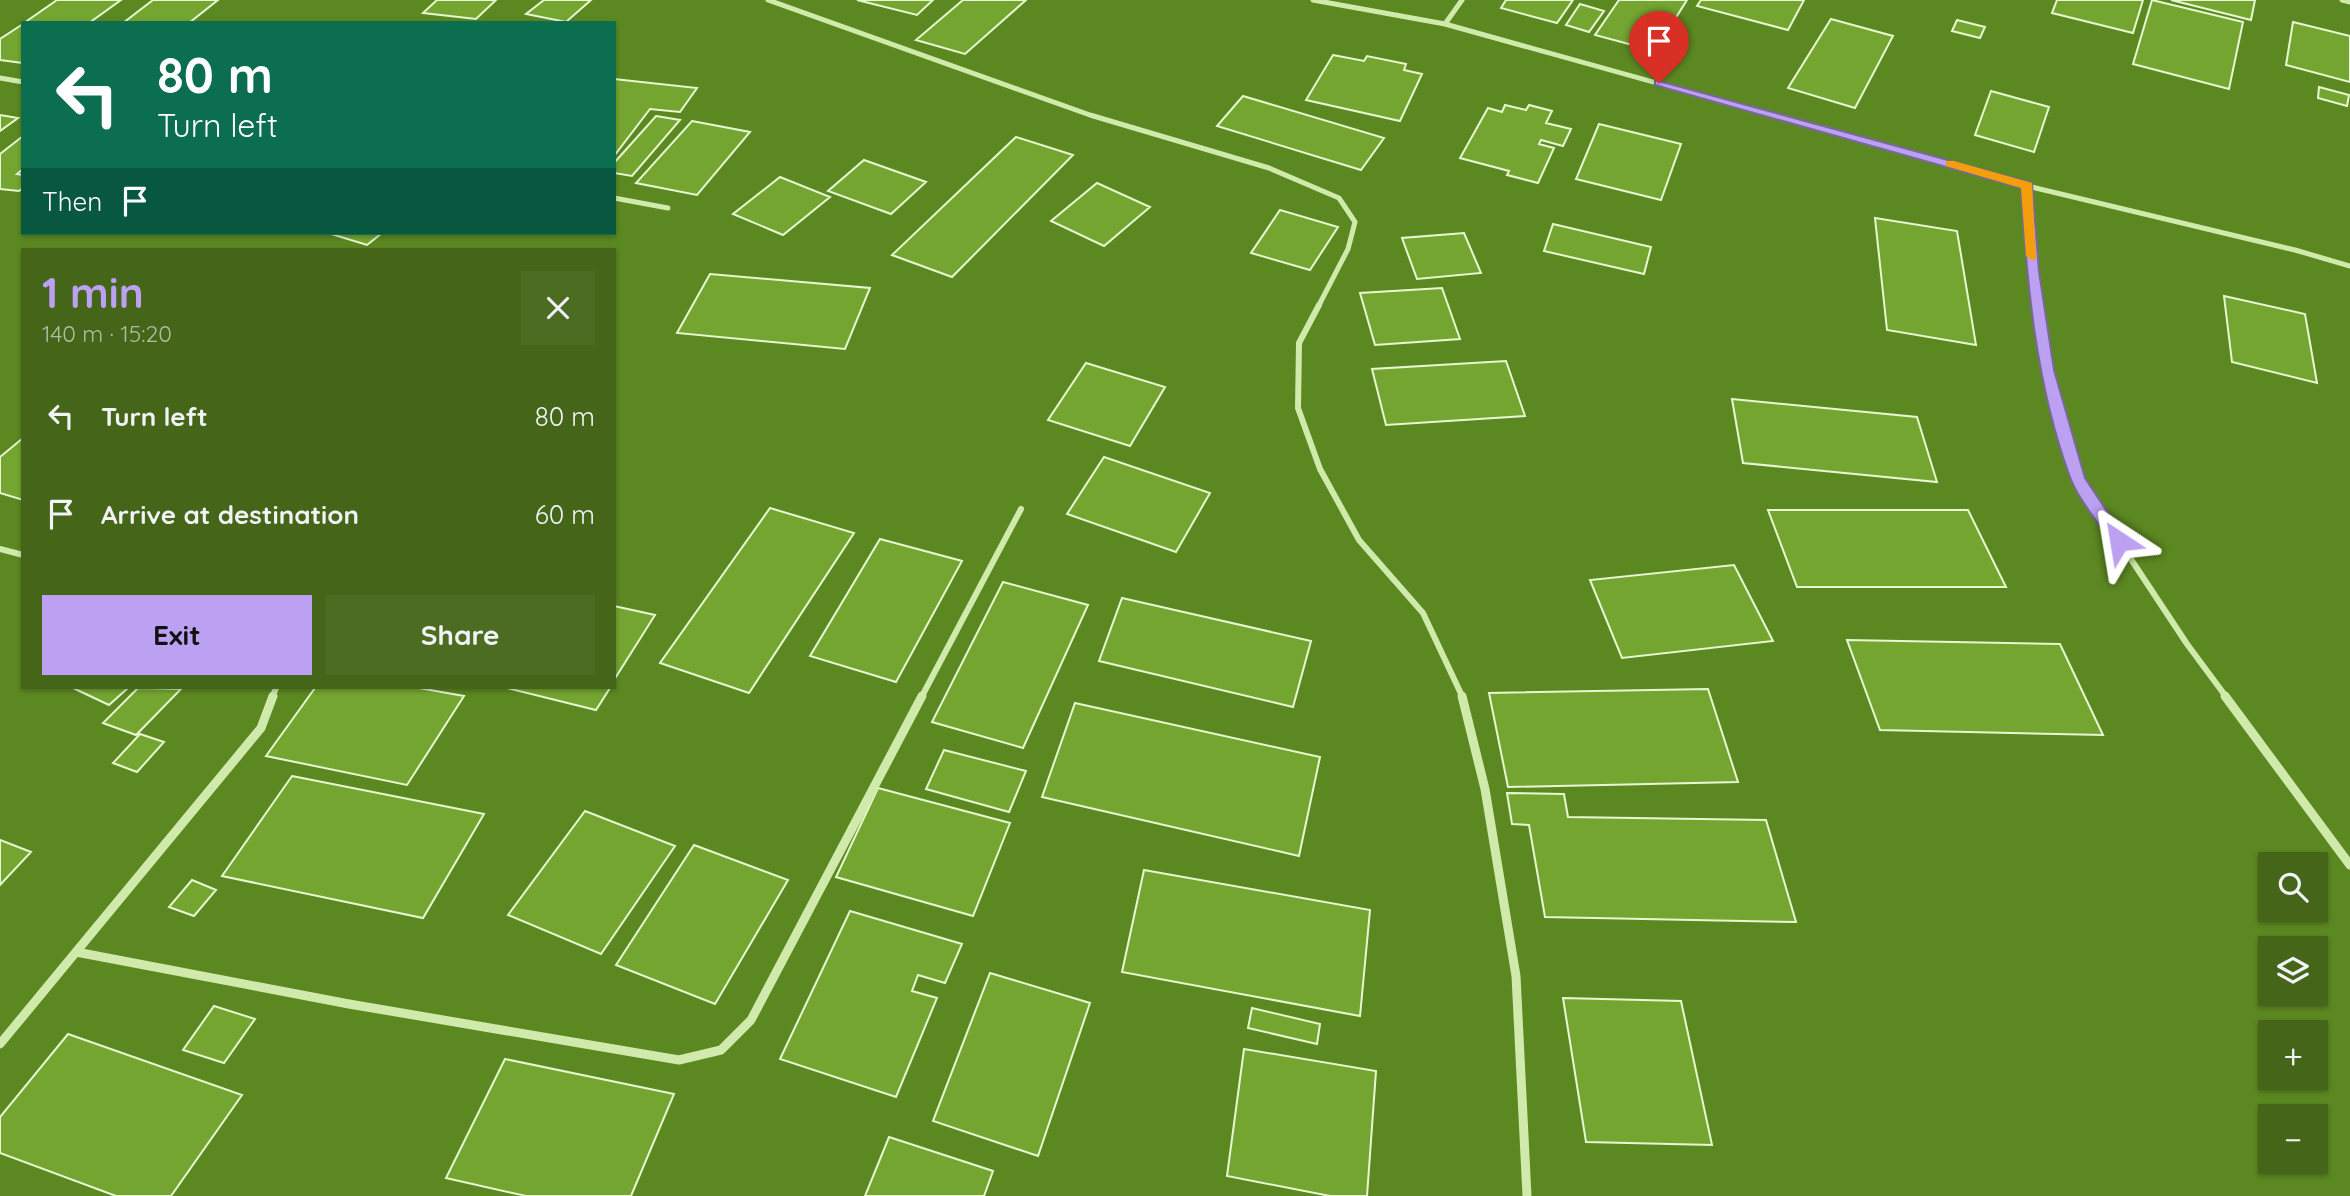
<!DOCTYPE html>
<html lang="en">
<head>
<meta charset="utf-8">
<style>
	:root { --surface:#456619; --page:#4c6c22; --text:#f1f3f6; --muted:#b0bda2; --accent:#bca0f2 }
	body { margin:0; font-family:Quicksand,sans-serif; background:var(--page); color:var(--text); height:100vh; display:flex; flex-direction:column; font-size:26px; white-space:nowrap }
	* { box-sizing:border-box; margin:0 }
	p { font-size:23px; color:var(--muted) }
	.icon { flex:none; width:38px; height:38px; fill:none; stroke:currentColor; stroke-width:2; stroke-linecap:round; stroke-linejoin:round }
	.map { position:relative; flex:1; overflow:hidden }
	.panel { position:absolute; left:21px; top:248px; width:595px; height:441px; display:flex; flex-direction:column; background:var(--surface); border-radius:0px; box-shadow:0 2px 5px #0004 }
	.panel>* { flex:none }
	.banner { position:absolute; left:21px; top:21px; width:595px; height:214px; border-radius:0px; box-shadow:0 2px 5px #0004; background:#0b6e4f; color:#fff; overflow:hidden }
	.tools { position:absolute; left:2258px; top:852px; display:grid; gap:14px }
	.tools a { display:grid; place-items:center; width:70px; height:70px; border-radius:0px; background:var(--surface); box-shadow:0 2px 5px #0004; font-size:35px }
	.pin { position:absolute; display:grid; place-items:center; width:60px; height:60px; color:#fff; margin:-72px -30px; border-radius:50% 50% 50% 0; rotate:-45deg; box-shadow:0 0 7px #0007 }
	.pin .icon { rotate:45deg }
	.me { position:absolute; width:77px; margin:-38px; rotate:327deg; stroke-linejoin:round; filter:drop-shadow(0 0 5px #0008) }
	.turn { display:flex; align-items:center; gap:24px; height:147px; padding:0 21px; font-size:32px }
	.turn .icon { width:91px; height:91px; stroke-width:2.5 }
	.turn b { display:block; font-size:49px; line-height:60px }
	.then { display:flex; align-items:center; height:66px; padding:0 21px; background:#0003; gap:14px; font-size:26px }
	.round { display:grid; place-items:center; flex:none; width:74px; height:74px; border-radius:0px; background:var(--page) }
	.overview { display:flex; align-items:center; justify-content:space-between; height:119px; padding:0 21px }
	h1 { font-size:42px; font-weight:800; line-height:52px; color:var(--accent) }
	.primary-button { display:flex; gap:14px; margin-top:auto; padding:14px 21px }
	.primary-button a { flex:1; height:80px; border-radius:0px; background:var(--accent); color:#111; font-size:28px; font-weight:800; line-height:80px; text-align:center }
	.primary-button a+a { background:var(--page); color:var(--text) }
	ul { padding:0; list-style:none }
	li { display:flex; align-items:center; gap:21px; height:98px; padding:0 21px }
	li div { flex:1 }
	li b { display:block; font-size:26px }
	li em { font-style:normal }
	.map>svg:first-child { display:block }
</style>
</head>
<body>
<div class="map">
<svg width="2350" height="1196" viewBox="0 0 2350 1196">
	<rect width="100%" height="100%" fill="#5c8821"/>
	<path fill="#74a531" stroke="#e7f8d1" stroke-width="2" d="M57 0H121L89 23H24Z
		M153 0H218L189 23H123Z
		M437 0H496L476 19 423 13Z
		M544 0H591L566 22 526 14Z
		M857 0H933L917 15Z
		M963 0H1026L965 54 916 40Z
		M1506 0H1573L1557 23 1501 8Z
		M1619 0H1687L1655 51 1595 35Z
		M1701 0H1804L1788 30 1697 6Z
		M2057 0H2143L2133 33 2052 13Z
		M2152 0 2243 22 2229 89 2133 64Z
		M2171 0H2255L2251 20Z
		M1580 4 1604 11 1589 32 1566 25Z
		M1831 19 1893 36 1855 108 1788 88Z
		M1957 20 1985 27 1980 38 1952 31Z
		M2293 22 2350 36V82L2286 65Z
		M23 24V63L0 60V39Z
		M1333 55 1364 61 1367 56 1406 64 1404 70 1422 74 1400 121 1306 100Z
		M614 79 697 88 680 112 650 109 614 156Z
		M2319 87 2349 95 2347 106 2318 98Z
		M1991 91 2049 107 2034 152 1975 135Z
		M1243 96 1384 138 1361 170 1217 126Z
		M1505 105 1526 110 1529 105 1552 111 1546 123 1571 129 1563 146 1541 140 1539 144 1554 148 1538 183 1507 175 1509 171 1460 158 1488 108 1502 112Z
		M0 115 18 118 0 131Z
		M656 116 680 120 632 176 614 173V163Z
		M692 121 750 132 697 195 636 183Z
		M1599 124 1681 144 1661 200 1576 179Z
		M23 136V169L17 174 23 175V188L19 191 0 189V154Z
		M1016 137 1073 155 952 277 892 255Z
		M864 160 926 182 891 214 828 191Z
		M780 177 830 197 783 235 733 214Z
		M1097 183 1150 207 1104 246 1051 221Z
		M1280 210 1338 227 1310 270 1251 253Z
		M1875 218 1957 231 1976 345 1887 330Z
		M1553 224 1651 247 1644 274 1544 251Z
		M328 233H382L367 245Z
		M1464 233 1481 273 1417 279 1402 238Z
		M710 274 870 288 845 349 677 333Z
		M1442 288 1460 339 1375 345 1360 293Z
		M2224 296 2305 314 2317 383 2232 362Z
		M1506 361 1525 416 1386 425 1372 369Z
		M1086 363 1165 387 1130 446 1048 420Z
		M1732 399 1917 417 1937 482 1743 463Z
		M23 438V500L0 493V457Z
		M1104 457 1210 493 1176 552 1067 514Z
		M770 508 854 533 749 693 660 663Z
		M1768 510H1968L2006 587H1797Z
		M880 539 962 561 896 682 810 656Z
		M1734 565 1773 641 1622 658 1590 580Z
		M1003 582 1088 605 1023 748 932 722Z
		M1122 598 1311 641 1293 707 1099 661Z
		M614 606 655 615 614 680Z
		M1847 640 2060 644 2103 735 1880 730Z
		M73 688H128L109 705Z
		M138 688 181 689 136 735 103 723Z
		M315 688H419L464 696 407 785 266 756Z
		M507 688H610L596 710Z
		M1708 689 1738 782 1508 787 1489 693Z
		M1075 703 1320 757 1299 856 1042 797Z
		M140 734 164 742 137 772 113 763Z
		M944 750 1026 771 1009 812 926 789Z
		M292 776 484 814 423 918 222 876Z
		M878 788 1010 823 973 916 836 877Z
		M1507 793 1564 794 1568 817 1766 820 1796 922 1545 917 1529 825 1512 824Z
		M585 811 675 846 601 954 508 915Z
		M0 840 31 852 0 885Z
		M694 845 788 880 715 1004 616 965Z
		M1144 870 1370 910 1360 1016 1122 972Z
		M192 880 216 890 194 916 169 907Z
		M850 911 962 944 945 983 918 975 912 991 937 998 896 1097 780 1059Z
		M990 973 1090 1003 1038 1156 933 1121Z
		M1563 998 1681 1001 1712 1145 1586 1142Z
		M214 1006 255 1019 224 1063 183 1050Z
		M1252 1008 1320 1024 1317 1044 1248 1028Z
		M68 1034 242 1095 171 1196H116L0 1153V1117Z
		M1244 1049 1376 1071 1367 1196H1330L1227 1176Z
		M505 1059 674 1094 631 1196H526L446 1178Z
		M889 1137 993 1171 984 1196H865Z"/>
	<g fill="none" stroke-linecap="round" stroke-linejoin="round">
		<path stroke="#d0eaac" stroke-width="5" d="M768 0 1090 115 1269 168 1339 198 1355 222 1348 249 1318 307
			M1313 0 1445 24 2027 186 2295 250 2350 266
			M2342 0 2350 2
			M1445 24 1462 0
			M0 78 23 82
			M2027 186 2038 307
			M614 198 668 208"/>
		<path stroke="#d0eaac" stroke-width="6" d="M1319 305 1299 343 1298 408 1320 469 1359 540 1423 613 1463 698
			M2038 305 2047 370 2078 479 2187 644 2227 698
			M0 549 23 555
			M272 698 276 688
			M921 698 1021 509"/>
		<path stroke="#d0eaac" stroke-width="9" d="M1462 696 1485 789 1516 976 1527 1196
			M2225 696 2350 865
			M76 952 349 1004 679 1060 721 1050 751 1020 922 696
			M0 1044 261 728 273 696"/>
	</g>
	<path fill="#bca0f2" stroke="#7a689d" stroke-width="2" d="M1655 80 2032 183 2039 272 2054 370 2085 478 2124 537 2127 541 2124 545H2113C2100 524 2079 501 2070 477 2036 385 2027 285 2021 188L1655 85Z"/>
	<path fill="#f59e0b" d="M1946 161H1954L2032 183 2036 259 2032 260 2026 256 2021 188 1946 166Z"/>
</svg>
<div class="tools">
<a><svg class="icon" aria-label="search" viewBox="0 0 24 24"><circle cx="10" cy="10" r="6"/><path d="M15 15l6 6"/></svg></a>
<a><svg class="icon" aria-label="layers" viewBox="0 0 24 24"><path d="M12 4l9 5-9 5-9-5zM3 14l9 5 9-5"/></svg></a>
<a>+</a>
<a>−</a>
</div>
<div class="pin" style="left:1659px;top:83px;background:#d93025"><svg class="icon" aria-label="arrive" viewBox="0 0 24 24"><path d="M6 21V4h12l-3 4 3 4H6"/></svg></div>
<svg class="me" style="left:2119px;top:541px" viewBox="-20 -20 40 40"><path d="M0-17L14 15 0 8-14 15z" fill="#bca0f2" stroke="#fff" stroke-width="4"/></svg>
<div class="banner">
<div class="turn"><svg class="icon" aria-label="left" viewBox="0 0 24 24"><path d="M17 20v-9H6M10 6l-5 5 5 5"/></svg><div><b>80 m</b>Turn left</div></div>
<div class="then">Then<svg class="icon" aria-label="arrive" viewBox="0 0 24 24"><path d="M6 21V4h12l-3 4 3 4H6"/></svg></div>
</div>
<section class="panel">
<div class="overview"><div><h1>1 min</h1><p>140 m · 15:20</p></div><a class="round"><svg class="icon" aria-label="close" viewBox="0 0 24 24"><path d="M6 6l12 12M18 6L6 18"/></svg></a></div>
<ul>
<li><svg class="icon" aria-label="left" viewBox="0 0 24 24"><path d="M17 20v-9H6M10 6l-5 5 5 5"/></svg><div><b>Turn left</b></div><em>80 m</em></li>
<li><svg class="icon" aria-label="arrive" viewBox="0 0 24 24"><path d="M6 21V4h12l-3 4 3 4H6"/></svg><div><b>Arrive at destination</b></div><em>60 m</em></li>
</ul>
<div class="primary-button"><a>Exit</a><a>Share</a></div>
</section>
</div>
</body>
</html>
